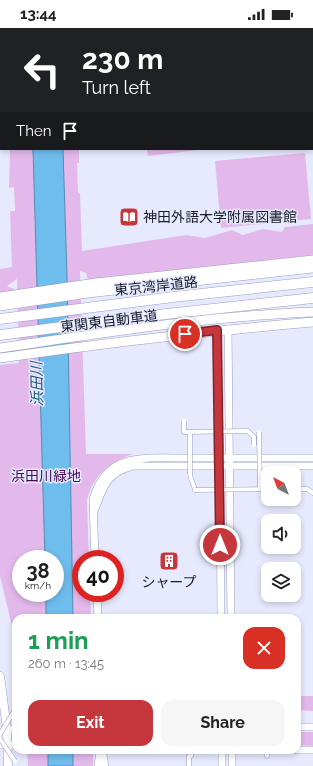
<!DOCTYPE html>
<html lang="en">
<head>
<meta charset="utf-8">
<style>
	:root { --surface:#fff; --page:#f6f6f6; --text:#222; --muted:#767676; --accent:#c6373d }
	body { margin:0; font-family:Raleway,"Noto Sans JP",sans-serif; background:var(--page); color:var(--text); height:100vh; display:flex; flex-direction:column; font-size:15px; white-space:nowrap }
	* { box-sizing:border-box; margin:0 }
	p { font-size:13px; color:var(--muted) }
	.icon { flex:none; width:22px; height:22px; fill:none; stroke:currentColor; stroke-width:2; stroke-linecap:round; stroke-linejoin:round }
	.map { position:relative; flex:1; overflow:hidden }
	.side { position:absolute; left:12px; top:586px; width:289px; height:140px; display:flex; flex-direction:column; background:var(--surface); border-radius:12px; box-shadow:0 2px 6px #0003 }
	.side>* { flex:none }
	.hud { position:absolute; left:0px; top:0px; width:313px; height:122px; box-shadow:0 2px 6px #0003; background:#202124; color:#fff; overflow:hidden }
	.needle { width:26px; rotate:318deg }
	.fabs { position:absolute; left:261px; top:438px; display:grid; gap:8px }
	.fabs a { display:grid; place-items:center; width:40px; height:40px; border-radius:8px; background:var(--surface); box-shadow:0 2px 6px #0003; font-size:20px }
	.speed { position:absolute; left:12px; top:522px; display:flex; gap:8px; font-size:20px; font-weight:700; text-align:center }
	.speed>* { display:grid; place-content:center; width:52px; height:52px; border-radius:50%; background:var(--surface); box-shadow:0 2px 6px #0003; line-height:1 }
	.speed small { font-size:10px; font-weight:400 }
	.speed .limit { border:6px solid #d22; background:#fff; color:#111 }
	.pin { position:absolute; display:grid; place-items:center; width:34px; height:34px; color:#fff; margin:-17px; border:2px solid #fff; border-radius:50%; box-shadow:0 1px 4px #0007 }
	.me { position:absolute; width:44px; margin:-22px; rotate:0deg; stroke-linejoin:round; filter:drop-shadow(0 0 3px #0008) }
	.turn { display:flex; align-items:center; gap:14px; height:84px; padding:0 16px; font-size:18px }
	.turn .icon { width:52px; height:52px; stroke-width:2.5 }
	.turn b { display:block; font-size:28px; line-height:34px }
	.then { display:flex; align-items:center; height:38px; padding:0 16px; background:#0003; gap:8px; font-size:15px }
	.round { display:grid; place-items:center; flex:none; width:42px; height:42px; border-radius:12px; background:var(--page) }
	.overview { display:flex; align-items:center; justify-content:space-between; height:68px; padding:0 16px }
	h1 { font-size:24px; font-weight:700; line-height:30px; color:#1e9e55 }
	.cta { display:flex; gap:8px; margin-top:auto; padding:8px 16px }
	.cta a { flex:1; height:46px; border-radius:12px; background:var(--accent); color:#fff; font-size:16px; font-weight:700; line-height:46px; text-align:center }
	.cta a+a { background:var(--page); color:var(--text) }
	.status { display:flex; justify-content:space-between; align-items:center; height:28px; padding:0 20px; background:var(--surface); direction:ltr }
	.status svg { height:11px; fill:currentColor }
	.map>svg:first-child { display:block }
</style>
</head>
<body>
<div class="status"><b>13:44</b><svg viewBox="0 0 49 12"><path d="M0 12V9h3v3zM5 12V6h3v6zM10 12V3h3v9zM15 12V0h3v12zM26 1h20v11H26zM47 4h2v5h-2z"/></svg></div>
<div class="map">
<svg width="313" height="738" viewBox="0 0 313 738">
	<rect width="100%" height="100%" fill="#e7eaff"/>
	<path fill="#e3b9ec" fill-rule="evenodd" d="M10 121H79V135H77L78 164 80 166 82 223 186 207 205 210 232 202 243 207 263 201 282 204 285 199 313 196V227L88 252 86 245 80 243 86 426H133C109 434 92 448 87 473L89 531H81V565H90L91 590H16V615L0 548V337L19 335 17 251 7 258 16 262 0 265V241L12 239 10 183H15L14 159 9 160ZM21 531H55V565H21Z
		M147 121H206L148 128Z
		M305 125 311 191 221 200 215 133Z
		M297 668H313V683L297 682Z
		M297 704H313V718L297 717Z
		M27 722H93V738H28Z"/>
	<path fill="#6fbded" stroke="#558cb2" d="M33 121H63L67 248 73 590H46V565H55V531H45Z
		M48 722H73V738H48Z"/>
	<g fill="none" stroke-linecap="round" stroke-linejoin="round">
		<g stroke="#999ebe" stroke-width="5">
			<path id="pedestrian" d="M190 445C190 452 194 455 195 462
				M294 461H307L313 465
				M267 722V728
				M189 738V728H191V722"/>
		</g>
		<g stroke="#999ebe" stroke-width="8">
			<path id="tertiary" d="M228 301 231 590
				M217 302 220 437 221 590
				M94 483C104 459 105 446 133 438H313
				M95 531 93 472C97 456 106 442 122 435 139 428 166 430 185 430 228 430 270 430 313 430
				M97 565 98 590
				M297 699H313
				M0 702 16 701
				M0 717H16
				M102 722 105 738
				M222 722V738
				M232 722V738
				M297 722H313
				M98 738 100 722"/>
		</g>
		<g stroke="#999ebe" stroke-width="9">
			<path id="primary" d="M0 648 7 701 8 738"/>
		</g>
		<g stroke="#999ebe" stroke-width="10">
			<path id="trunk" d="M0 269 96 255 313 232
				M0 278 88 265 313 240
				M0 320C103 305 208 288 313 284
				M0 330C104 315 208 303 313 294"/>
		</g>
		<g stroke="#999ebe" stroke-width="11">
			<path id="motorway" d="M0 291 173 269 313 254
				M0 307 130 290 313 270"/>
		</g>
		<use href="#pedestrian" stroke="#fff" stroke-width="4"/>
		<use href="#tertiary" stroke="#fff" stroke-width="7"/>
		<use href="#primary" stroke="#fff" stroke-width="8"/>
		<use href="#trunk" stroke="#fff" stroke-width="9"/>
		<use href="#motorway" stroke="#fff" stroke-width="10"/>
		<g stroke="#999ebe" stroke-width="5" stroke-linecap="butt">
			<path id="pedestrian-bridge" d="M184 393V404L248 403 254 409V417
				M190 404V445
				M259 404 260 461
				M195 462 268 461
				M0 706 15 682
				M0 711 15 733"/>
		</g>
		<use href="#pedestrian-bridge" stroke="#fff" stroke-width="4"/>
	</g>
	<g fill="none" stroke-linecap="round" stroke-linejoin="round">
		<g stroke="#812428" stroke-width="10">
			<path id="route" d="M185 306 217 302 220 517"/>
		</g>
		<use href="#route" stroke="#c6373d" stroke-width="7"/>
	</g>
	<defs>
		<g id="library-square" transform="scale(1)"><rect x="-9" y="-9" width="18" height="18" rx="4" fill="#c6373d" stroke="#e7eaff"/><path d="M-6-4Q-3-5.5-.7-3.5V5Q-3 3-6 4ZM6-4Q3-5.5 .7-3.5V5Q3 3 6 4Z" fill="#fff"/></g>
		<g id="building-square" transform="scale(1)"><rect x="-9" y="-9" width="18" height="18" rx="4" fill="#c6373d" stroke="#e7eaff"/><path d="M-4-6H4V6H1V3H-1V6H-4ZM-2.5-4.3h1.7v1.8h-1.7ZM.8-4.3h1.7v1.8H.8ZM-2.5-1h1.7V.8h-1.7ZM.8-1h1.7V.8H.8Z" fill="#fff"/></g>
	</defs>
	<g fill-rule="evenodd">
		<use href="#library-square" x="129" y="189"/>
		<use href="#building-square" x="169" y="533"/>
	</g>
	<g text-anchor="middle" stroke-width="3" stroke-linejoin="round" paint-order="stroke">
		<g font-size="14" fill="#191b27" stroke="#e7eaff" text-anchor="start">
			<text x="143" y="194">神田外語大学附属図書館</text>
			<text x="169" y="559" text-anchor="middle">シャープ</text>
		</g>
		<g font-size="14" fill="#191b27" stroke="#e7eaff">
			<text transform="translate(156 258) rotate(-6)" y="5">東京湾岸道路</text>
			<text transform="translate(109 293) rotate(-7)" y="5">東関東自動車道</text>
		</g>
		<g font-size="14" fill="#480654" stroke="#e7eaff">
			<text x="46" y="453">浜田川緑地</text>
		</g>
		<g font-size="15" font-style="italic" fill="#1a5676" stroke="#e7eaff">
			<text transform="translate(37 356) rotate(-91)" y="5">浜田川</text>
		</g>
	</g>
</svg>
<div class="fabs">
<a><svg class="needle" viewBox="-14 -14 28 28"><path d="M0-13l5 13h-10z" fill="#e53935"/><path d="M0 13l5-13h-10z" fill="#767676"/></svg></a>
<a><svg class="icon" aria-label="sound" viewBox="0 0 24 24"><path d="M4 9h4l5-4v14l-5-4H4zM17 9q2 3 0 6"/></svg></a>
<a><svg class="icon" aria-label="layers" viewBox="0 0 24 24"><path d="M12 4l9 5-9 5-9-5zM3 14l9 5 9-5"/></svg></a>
</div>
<div class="speed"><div>38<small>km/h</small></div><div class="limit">40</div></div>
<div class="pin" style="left:185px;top:306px;background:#d93025"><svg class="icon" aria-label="arrive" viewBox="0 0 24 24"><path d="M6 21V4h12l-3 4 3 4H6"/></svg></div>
<svg class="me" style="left:220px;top:517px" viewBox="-20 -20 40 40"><circle r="17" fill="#c6373d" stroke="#fff" stroke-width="3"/><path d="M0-11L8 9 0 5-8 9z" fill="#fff"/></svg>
<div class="hud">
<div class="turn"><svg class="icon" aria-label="left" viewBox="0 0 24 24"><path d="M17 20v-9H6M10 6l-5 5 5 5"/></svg><div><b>230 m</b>Turn left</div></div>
<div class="then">Then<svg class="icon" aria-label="arrive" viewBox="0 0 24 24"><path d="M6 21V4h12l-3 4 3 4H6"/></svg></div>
</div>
<section class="side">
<div class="overview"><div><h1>1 min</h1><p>260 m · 13:45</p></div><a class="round" style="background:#d93025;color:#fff"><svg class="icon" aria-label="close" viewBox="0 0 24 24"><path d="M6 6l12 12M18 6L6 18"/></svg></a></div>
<div class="cta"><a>Exit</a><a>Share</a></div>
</section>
</div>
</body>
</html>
